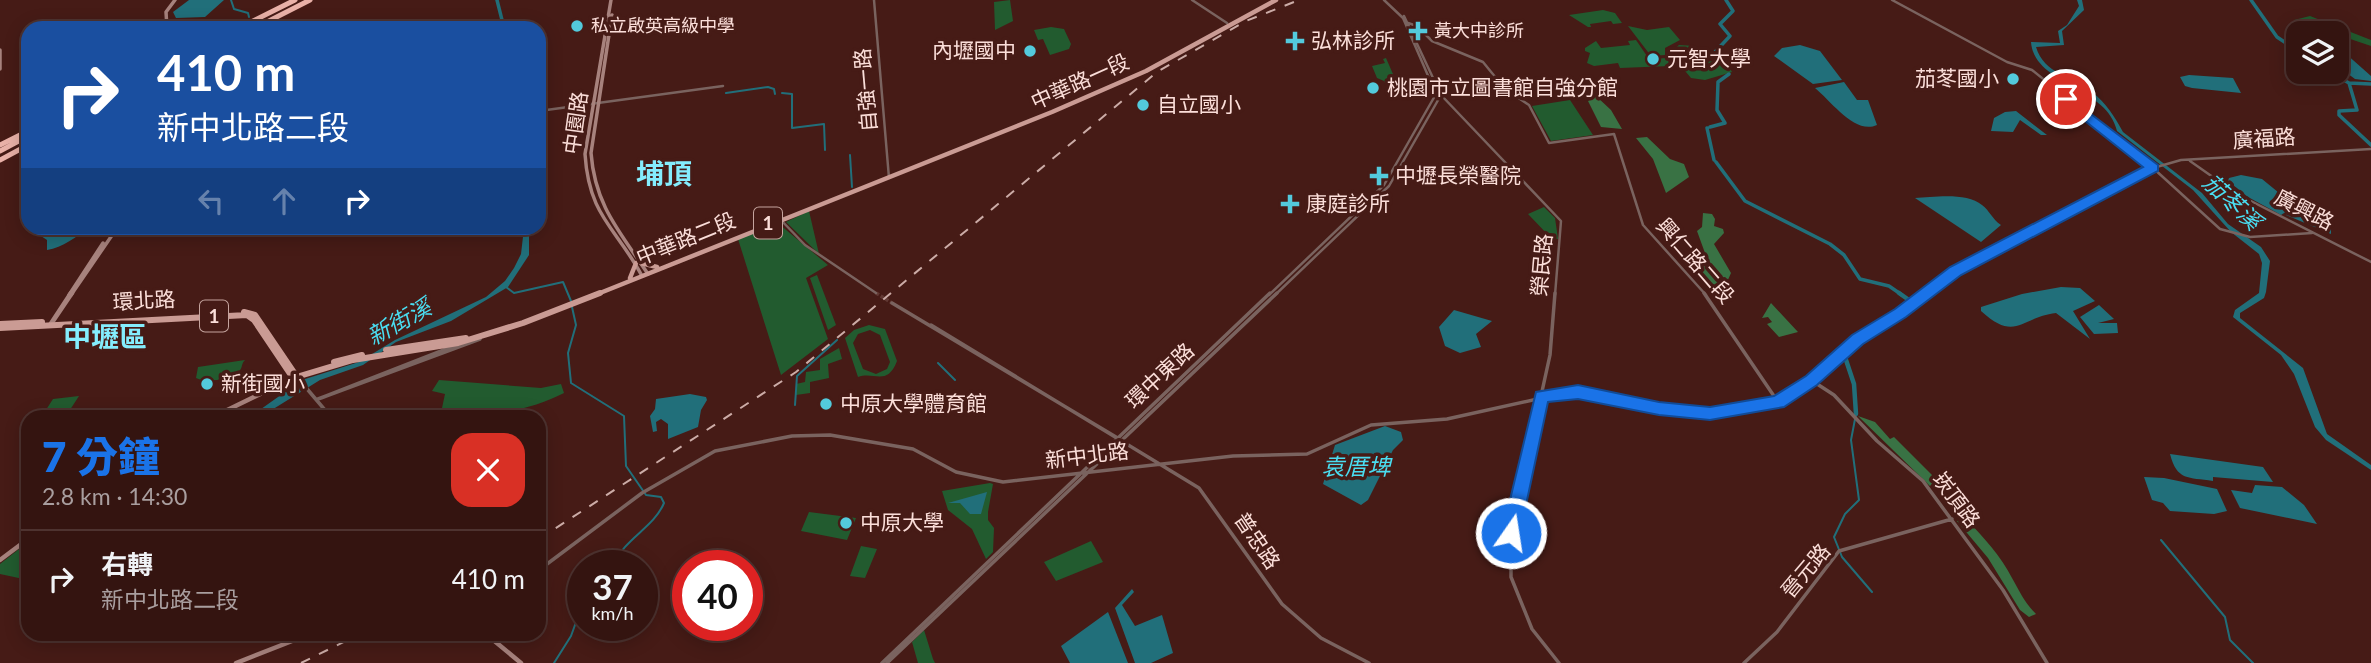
<!DOCTYPE html>
<html lang="zh-TW">
<head>
<meta charset="utf-8">
<style>
	:root { --surface:#341410; --page:#3f211e; --text:#f1f3f6; --muted:#a99e9f; --line:#4e3330; --accent:#1a73e8 }
	body { margin:0; font-family:Lato,"Noto Sans TC",sans-serif; background:var(--page); color:var(--text); height:100vh; display:flex; flex-direction:column; font-size:26px; white-space:nowrap }
	* { box-sizing:border-box; margin:0 }
	p { font-size:23px; color:var(--muted) }
	.icon { flex:none; width:38px; height:38px; fill:none; stroke:currentColor; stroke-width:2; stroke-linecap:round; stroke-linejoin:round }
	.map { position:relative; flex:1; overflow:hidden }
	.details { position:absolute; left:21px; top:410px; width:525px; height:231px; display:flex; flex-direction:column; background:var(--surface); border-radius:21px; box-shadow:0 4px 18px #0003,0 0 0 2px var(--line) }
	.details>* { flex:none }
	.guide { position:absolute; left:21px; top:21px; width:525px; height:214px; border-radius:21px; box-shadow:0 4px 18px #0003,0 0 0 2px var(--line); background:#1a4fa0; color:#fff; overflow:hidden }
	.tools { position:absolute; left:2286px; top:21px; display:grid; gap:14px }
	.tools a { display:grid; place-items:center; width:63px; height:63px; border-radius:14px; background:var(--surface); box-shadow:0 4px 18px #0003,0 0 0 2px var(--line); font-size:35px }
	.speed { position:absolute; left:567px; top:550px; display:flex; gap:14px; font-size:35px; font-weight:700; text-align:center }
	.speed>* { display:grid; place-content:center; width:91px; height:91px; border-radius:50%; background:var(--surface); box-shadow:0 4px 18px #0003,0 0 0 2px var(--line); line-height:1 }
	.speed small { font-size:18px; font-weight:400 }
	.speed .limit { border:10px solid #d22; background:#fff; color:#111 }
	.pin { position:absolute; display:grid; place-items:center; width:60px; height:60px; color:#fff; margin:-30px; border:4px solid #fff; border-radius:50%; box-shadow:0 2px 7px #0007 }
	.me { position:absolute; width:77px; margin:-38px; rotate:13deg; stroke-linejoin:round; filter:drop-shadow(0 0 5px #0008) }
	.turn { display:flex; align-items:center; gap:24px; height:147px; padding:0 21px; font-size:32px }
	.turn .icon { width:91px; height:91px; stroke-width:2.5 }
	.turn b { display:block; font-size:49px; line-height:60px }
	.lanes { display:flex; align-items:center; height:66px; padding:0 21px; background:#0003; justify-content:center; gap:35px; direction:ltr }
	.lanes .off { opacity:.35 }
	.round { display:grid; place-items:center; flex:none; width:74px; height:74px; border-radius:21px; background:var(--page) }
	.overview { display:flex; align-items:center; justify-content:space-between; height:119px; padding:0 21px }
	h1 { font-size:42px; font-weight:800; line-height:52px; color:var(--accent) }
	ul { padding:0; list-style:none }
	li { display:flex; align-items:center; gap:21px; height:98px; padding:0 21px; border-top:2px solid var(--line) }
	li div { flex:1 }
	li b { display:block; font-size:26px }
	li em { font-style:normal }
	.map>svg:first-child { display:block }
</style>
</head>
<body>
<div class="map">
<svg width="2371" height="663" viewBox="0 0 2371 663">
	<rect width="100%" height="100%" fill="#461b16"/>
	<path fill="#225b2f" fill-rule="evenodd" d="M1010 0 1013 21 995 30 994 2Z
		M1603 10 1615 13 1622 23 1613 24 1611 21 1590 24 1591 27H1588L1569 15Z
		M2310 16 2371 40V46L2294 20Z
		M1628 26 1647 30 1669 27 1680 40 1665 48V55L1651 56Z
		M1051 27 1064 29 1071 44 1069 49 1050 55 1043 39 1038 40 1034 30Z
		M1636 40 1649 59 1667 58 1670 66 1620 68 1618 63 1594 66 1587 63 1590 53 1585 51V48L1596 41 1601 48 1630 45 1628 41Z
		M1679 45 1695 46 1707 62 1718 60 1722 65H1728L1732 72 1705 80 1691 78 1670 53Z
		M1386 58 1396 81 1408 80 1414 92H1389L1384 81 1377 78 1372 66 1385 63 1383 59Z
		M1570 100 1593 135 1551 141 1532 106Z
		M1544 207 1555 218 1558 239 1551 238 1528 214Z
		M809 211 819 254 786 222Z
		M779 224 828 265 806 278 828 339 781 375 738 239Z
		M817 275 836 325 828 330 810 278Z
		M869 325 885 329 897 361C887 387 874 371 858 377L845 338 854 330ZM870 330 880 335 890 362 887 369 876 374 863 369 853 343 858 334Z
		M839 348 842 359 828 364 829 378 810 382V393L796 395V384L805 382 806 372 820 370V359Z
		M245 360C240 365 244 368 237 373 229 380 205 383 196 378L198 367Z
		M439 380 541 388 561 384 564 393C523 414 479 417 434 416L442 408 445 394 432 391Z
		M79 396 66 416H42L53 399Z
		M990 483 993 484 988 512V520L994 528 993 552 986 559 972 529 948 510 942 491Z
		M809 512 856 518 847 540 801 531Z
		M1091 541 1103 562 1056 581 1044 562Z
		M28 542V580L0 574V564Z
		M861 546 877 549 865 578 850 576Z
		M924 630 933 659 935 663H918L912 642Z"/>
	<path fill="#397244" d="M1596 96 1611 110 1622 129 1601 127 1588 101Z
		M1647 137 1670 159 1684 164 1689 177 1666 193 1653 159 1636 138Z
		M1703 213 1712 214 1715 219 1714 226 1723 229 1724 233 1714 244 1731 273 1723 291 1714 290 1712 283H1703L1680 259 1693 251 1705 253 1697 231 1702 227Z
		M1771 303 1798 332 1779 337 1767 324 1772 322 1768 317 1762 318Z
		M1858 416 1875 422 1890 439 1894 437 1936 479 1930 486Z
		M1967 520C1984 538 2001 556 2012 578 2020 592 2024 602 2036 614L2029 617 2020 610 1988 558 1957 521Z"/>
	<path fill="#216f7a" d="M189 0H224L205 17 176 18 173 12Z
		M2077 0H2082L2084 10 2062 31 2064 45 2036 47C2044 74 2072 76 2092 92 2106 103 2115 117 2123 132L2202 193 2228 224 2261 247 2270 261 2266 292 2264 298 2240 313V318L2303 368 2327 434 2371 465V470L2326 440 2315 427 2294 374 2281 355 2233 317 2235 310 2259 293 2262 263 2259 254 2231 232 2193 190 2117 131C2107 86 2034 85 2031 42L2060 43 2058 31 2067 25 2079 6Z
		M1800 45 1820 51 1842 80 1813 84 1774 56 1782 48Z
		M2336 45 2371 76V81L2355 79 2336 65Z
		M2189 75 2233 78 2241 93 2192 88 2185 86 2180 77Z
		M1844 82 1857 100H1868L1877 125C1855 135 1832 102 1815 88Z
		M2016 111 2047 135H2041L2020 120 2013 132 1991 131 1994 118 2005 112Z
		M2241 175 2262 179 2295 206 2281 215 2248 197 2228 181 2229 178Z
		M1915 198C1934 197 1967 192 1982 205 1990 211 1992 219 2001 225L1981 242Z
		M2297 208 2328 225 2331 228V234L2286 215Z
		M45 228H90C76 236 63 248 47 250V240L41 236Z
		M524 228H529V255L508 287 451 321 396 342 363 365 320 380 262 416H251L302 380 359 362 395 340 486 297 505 281 514 268 521 254Z
		M2061 287 2080 288 2095 301 2073 311 2090 339 2056 313C2021 317 2016 343 1981 311V307L2022 294Z
		M2099 305 2114 319 2098 323H2117L2118 333 2094 334 2080 317Z
		M1454 310 1492 321 1476 334 1481 347 1460 353 1445 346 1439 327Z
		M690 394 706 397 707 400 701 410 698 427 668 439V424L661 419 656 422 657 431 653 432 650 416 655 409 656 399Z
		M1385 426 1401 432 1403 440 1393 450 1368 500 1361 505 1323 484 1335 445Z
		M2170 454 2263 467 2273 482 2213 477V481C2188 477 2177 481 2170 454Z
		M2144 477 2164 478 2217 489 2227 511 2214 514 2170 511 2163 503 2152 500Z
		M2255 485 2282 487 2304 505 2317 524 2240 508 2231 490 2252 493Z
		M987 492 981 514H970L960 503H948Z
		M1132 589 1134 592 1122 605 1135 626 1162 615 1173 653 1151 663H1135L1115 608Z
		M1108 612 1128 663H1070L1061 646Z"/>
	<g fill="none" stroke-linecap="round" stroke-linejoin="round">
		<path stroke="#216f7a" stroke-width="2" d="M231 0 234 9 248 13 249 17
			M726 93 768 87 774 89 775 94
			M782 93 792 94V128L824 124 825 150
			M850 155 852 187
			M506 287 514 293 563 282 571 301
			M572 307 576 325 568 353 571 383 624 416 626 466 646 495 661 497 664 503C653 529 624 538 614 565
			M938 363 955 380
			M795 405 797 376 837 340
			M1856 414 1851 440 1859 500 1845 514 1834 537 1842 557 1872 592
			M2161 540 2225 617 2230 640 2253 663
			M554 663 571 636 583 603"/>
		<path stroke="#216f7a" stroke-width="3.5" d="M497 0 504 28
			M2251 0 2277 37 2298 51
			M1723 63 1715 52 1730 36 1720 24 1733 11 1726 0
			M2329 72 2349 83 2371 84
			M2349 83 2357 110 2339 111V115L2371 145
			M1710 127 1725 123 1717 110 1718 82 1729 74
			M1707 128 1714 160
			M1716 162 1745 201 1830 244 1844 255 1860 279 1889 286 1902 295"/>
		<path stroke="#216f7a" stroke-width="4.5" d="M1856 414 1854 384 1845 357 1866 336 1916 305 1899 293"/>
		<path stroke="#613833" stroke-width="2.5" stroke-dasharray="2.5 2" stroke-linecap="butt" d="M876 293 879 295"/>
		<path stroke="#613833" stroke-width="3.5" stroke-dasharray="3.5 2" stroke-linecap="butt" d="M876 293 892 303"/>
		<path stroke="#7a635f" stroke-width="2.5" d="M874 0 889 178
			M1192 0 1227 23
			M1892 0 2007 62 2032 70 2153 168 2220 229 2250 237 2312 233
			M1404 16 1441 95 1561 221 1555 295
			M1408 23 1417 26 1432 41 1483 62 1505 89 1529 105 1549 143 1614 134 1643 225 1706 295
			M539 111 723 86
			M2190 161 2237 194 2371 262
			M779 218 805 245 876 293
			M1269 295 1384 185 1436 94 1403 18 1384 0
			M1275 295 1389 186 1441 95
			M1924 295 1955 271 2153 168 2181 160 2371 149"/>
		<path stroke="#7a635f" stroke-width="3.5" d="M1555 293 1550 355 1511 533V577L1532 629 1559 663
			M1704 293 1778 402
			M892 303 1116 437
			M931 325 1199 488 1282 604 1321 638 1369 663
			M297 377 330 416
			M1811 380 1834 395 1877 441 1923 481 2003 590 2047 663
			M321 398 454 346
			M318 399 480 339
			M539 570 642 493 715 451 792 436 830 435 913 449 956 472 1003 482 1233 456 1307 454 1371 425 1447 419 1569 392 1689 413H1719L1771 404 1795 392 1858 340 1927 293
			M882 663 1270 293
			M887 663 1277 293
			M1744 663 1777 632 1839 551 1952 519"/>
		<path stroke="#a7827d" stroke-width="3.5" d="M611 0 585 154C589 217 616 227 642 276
			M612 15 591 153C595 206 620 232 648 274
			M167 28 166 12 175 0
			M0 50V69
			M69 295 103 243
			M71 295 117 228"/>
		<path stroke="#a7827d" stroke-width="4.5" d="M51 324 72 293
			M50 325 71 293
			M215 416 293 378
			M0 560 28 539
			M486 634 521 663
			M236 663 310 634"/>
		<path stroke="#ca9b94" stroke-width="4.5" d="M641 263 657 267
			M630 278 636 263
			M595 295 1052 112 1146 71 1276 0"/>
		<path stroke="#ca9b94" stroke-width="6" d="M244 312 255 315 297 377
			M0 324 42 322
			M0 328 247 315 254 320 293 378 353 360 458 343 523 323 600 293
			M386 350 466 338
			M334 362 362 355"/>
		<path stroke="#e9b1a8" stroke-width="5" d="M239 28 295 0
			M255 28 310 0
			M0 145 28 131
			M0 151 28 136
			M0 160 28 145"/>
		<path stroke="#ccaca7" stroke-width="2" stroke-dasharray="10 10" stroke-linecap="butt" d="M539 539 796 372 1157 72 1246 21 1299 0
			M301 663 360 634"/>
	</g>
	<path fill="#1a73e8" stroke="#114b97" stroke-width="2" d="M2066 95 2158 165V171L1961 275 1906 317 1863 344 1817 385 1784 407 1710 420 1659 415 1578 399 1548 402 1520 533 1517 538H1505L1502 533 1536 392 1578 385 1659 402 1710 407 1774 396 1806 376 1852 335 1895 309 1950 267 2143 167 2061 102V96Z"/>
	<g fill="#53cadc" stroke="#461b16" stroke-width="2.5">
		<circle cx="577" cy="26" r="7"/>
		<path d="M1414.5 20.5h7v7h7v7h-7v7h-7v-7h-7v-7h7z"/>
		<path d="M1291.5 30.5h7v7h7v7h-7v7h-7v-7h-7v-7h7z"/>
		<circle cx="1030" cy="51" r="7"/>
		<circle cx="1653" cy="59" r="7"/>
		<circle cx="2013" cy="79" r="7"/>
		<circle cx="1373" cy="88" r="7"/>
		<circle cx="1143" cy="105" r="7"/>
		<path d="M1375.5 165.5h7v7h7v7h-7v7h-7v-7h-7v-7h7z"/>
		<path d="M1286.5 193.5h7v7h7v7h-7v7h-7v-7h-7v-7h7z"/>
		<circle cx="207" cy="384" r="7"/>
		<circle cx="826" cy="404" r="7"/>
		<circle cx="846" cy="523" r="7"/>
	</g>
	<g text-anchor="middle" stroke-width="7" stroke-linejoin="round" paint-order="stroke">
		<g font-size="18" fill="#fbded9" stroke="#461b16" text-anchor="start">
			<text x="591" y="32">私立啟英高級中學</text>
			<text x="1434" y="37">黃大中診所</text>
		</g>
		<g fill="#461b16" stroke="#c5a49e" stroke-width="2">
			<rect x="754" y="207.5" width="28" height="31" rx="5"/>
			<rect x="200" y="300.5" width="28" height="31" rx="5"/>
		</g>
		<g font-size="19" font-weight="bold" fill="#fbded9">
			<text x="768" y="230">1</text>
			<text x="214" y="323">1</text>
		</g>
		<g font-size="21" fill="#fbded9" stroke="#461b16" text-anchor="start">
			<text x="1311" y="48">弘林診所</text>
			<text x="1016" y="58" text-anchor="end">內壢國中</text>
			<text x="1667" y="66">元智大學</text>
			<text x="1999" y="86" text-anchor="end">茄苳國小</text>
			<text x="1387" y="95">桃園市立圖書館自強分館</text>
			<text x="1157" y="112">自立國小</text>
			<text x="1395" y="183">中壢長榮醫院</text>
			<text x="1306" y="211">康庭診所</text>
			<text x="221" y="391">新街國小</text>
			<text x="840" y="411">中原大學體育館</text>
			<text x="860" y="530">中原大學</text>
		</g>
		<g font-size="21" fill="#fbded9" stroke="#461b16">
			<text transform="translate(1080 82) rotate(-24)" y="7">中華路一段</text>
			<text transform="translate(866 90) rotate(-95)" y="7">自強一路</text>
			<text transform="translate(576 123) rotate(-82)" y="7">中園路</text>
			<text transform="translate(2264 139) rotate(-4)" y="7">廣福路</text>
			<text transform="translate(2304 210) rotate(27)" y="7">廣興路</text>
			<text transform="translate(686 239) rotate(-22)" y="7">中華路二段</text>
			<text transform="translate(1695 261) rotate(49)" y="7">興仁路二段</text>
			<text transform="translate(1542 265) rotate(-85)" y="7">榮民路</text>
			<text transform="translate(144 301) rotate(-3)" y="7">環北路</text>
			<text transform="translate(1160 376) rotate(-43)" y="7">環中東路</text>
			<text transform="translate(1087 456) rotate(-7)" y="7">新中北路</text>
			<text transform="translate(1956 500) rotate(53)" y="7">崁頂路</text>
			<text transform="translate(1257 541) rotate(56)" y="7">普忠路</text>
			<text transform="translate(1806 571) rotate(-50)" y="7">晉元路</text>
		</g>
		<g font-size="23" font-style="italic" fill="#4addf1" stroke="#461b16">
			<text transform="translate(2232 202) rotate(43)" y="8">茄苳溪</text>
			<text transform="translate(399 322) rotate(-29)" y="8">新街溪</text>
			<text x="1356" y="475">袁厝埤</text>
		</g>
		<g font-size="28" font-weight="bold" fill="#84edfd" stroke="#461b16">
			<text x="664" y="184">埔頂</text>
			<text x="105" y="347">中壢區</text>
		</g>
	</g>
</svg>
<div class="tools">
<a><svg class="icon" aria-label="layers" viewBox="0 0 24 24"><path d="M12 4l9 5-9 5-9-5zM3 14l9 5 9-5"/></svg></a>
</div>
<div class="speed"><div>37<small>km/h</small></div><div class="limit">40</div></div>
<div class="pin" style="left:2066px;top:99px;background:#d93025"><svg class="icon" aria-label="arrive" viewBox="0 0 24 24"><path d="M6 21V4h12l-3 4 3 4H6"/></svg></div>
<svg class="me" style="left:1511px;top:533px" viewBox="-20 -20 40 40"><circle r="17" fill="#1a73e8" stroke="#fff" stroke-width="3"/><path d="M0-11L8 9 0 5-8 9z" fill="#fff"/></svg>
<div class="guide">
<div class="turn"><svg class="icon" aria-label="right" viewBox="0 0 24 24"><path d="M7 20v-9h11M14 6l5 5-5 5"/></svg><div><b>410 m</b>新中北路二段</div></div>
<div class="lanes"><svg class="icon off" aria-label="left" viewBox="0 0 24 24"><path d="M17 20v-9H6M10 6l-5 5 5 5"/></svg><svg class="icon off" aria-label="ahead" viewBox="0 0 24 24"><path d="M12 20V5M6 11l6-6 6 6"/></svg><svg class="icon" aria-label="right" viewBox="0 0 24 24"><path d="M7 20v-9h11M14 6l5 5-5 5"/></svg></div>
</div>
<section class="details">
<div class="overview"><div><h1>7 分鐘</h1><p>2.8 km · 14:30</p></div><a class="round" style="background:#d93025;color:#fff"><svg class="icon" aria-label="close" viewBox="0 0 24 24"><path d="M6 6l12 12M18 6L6 18"/></svg></a></div>
<ul>
<li><svg class="icon" aria-label="right" viewBox="0 0 24 24"><path d="M7 20v-9h11M14 6l5 5-5 5"/></svg><div><b>右轉</b><p>新中北路二段</p></div><em>410 m</em></li>
</ul>
</section>
</div>
</body>
</html>
